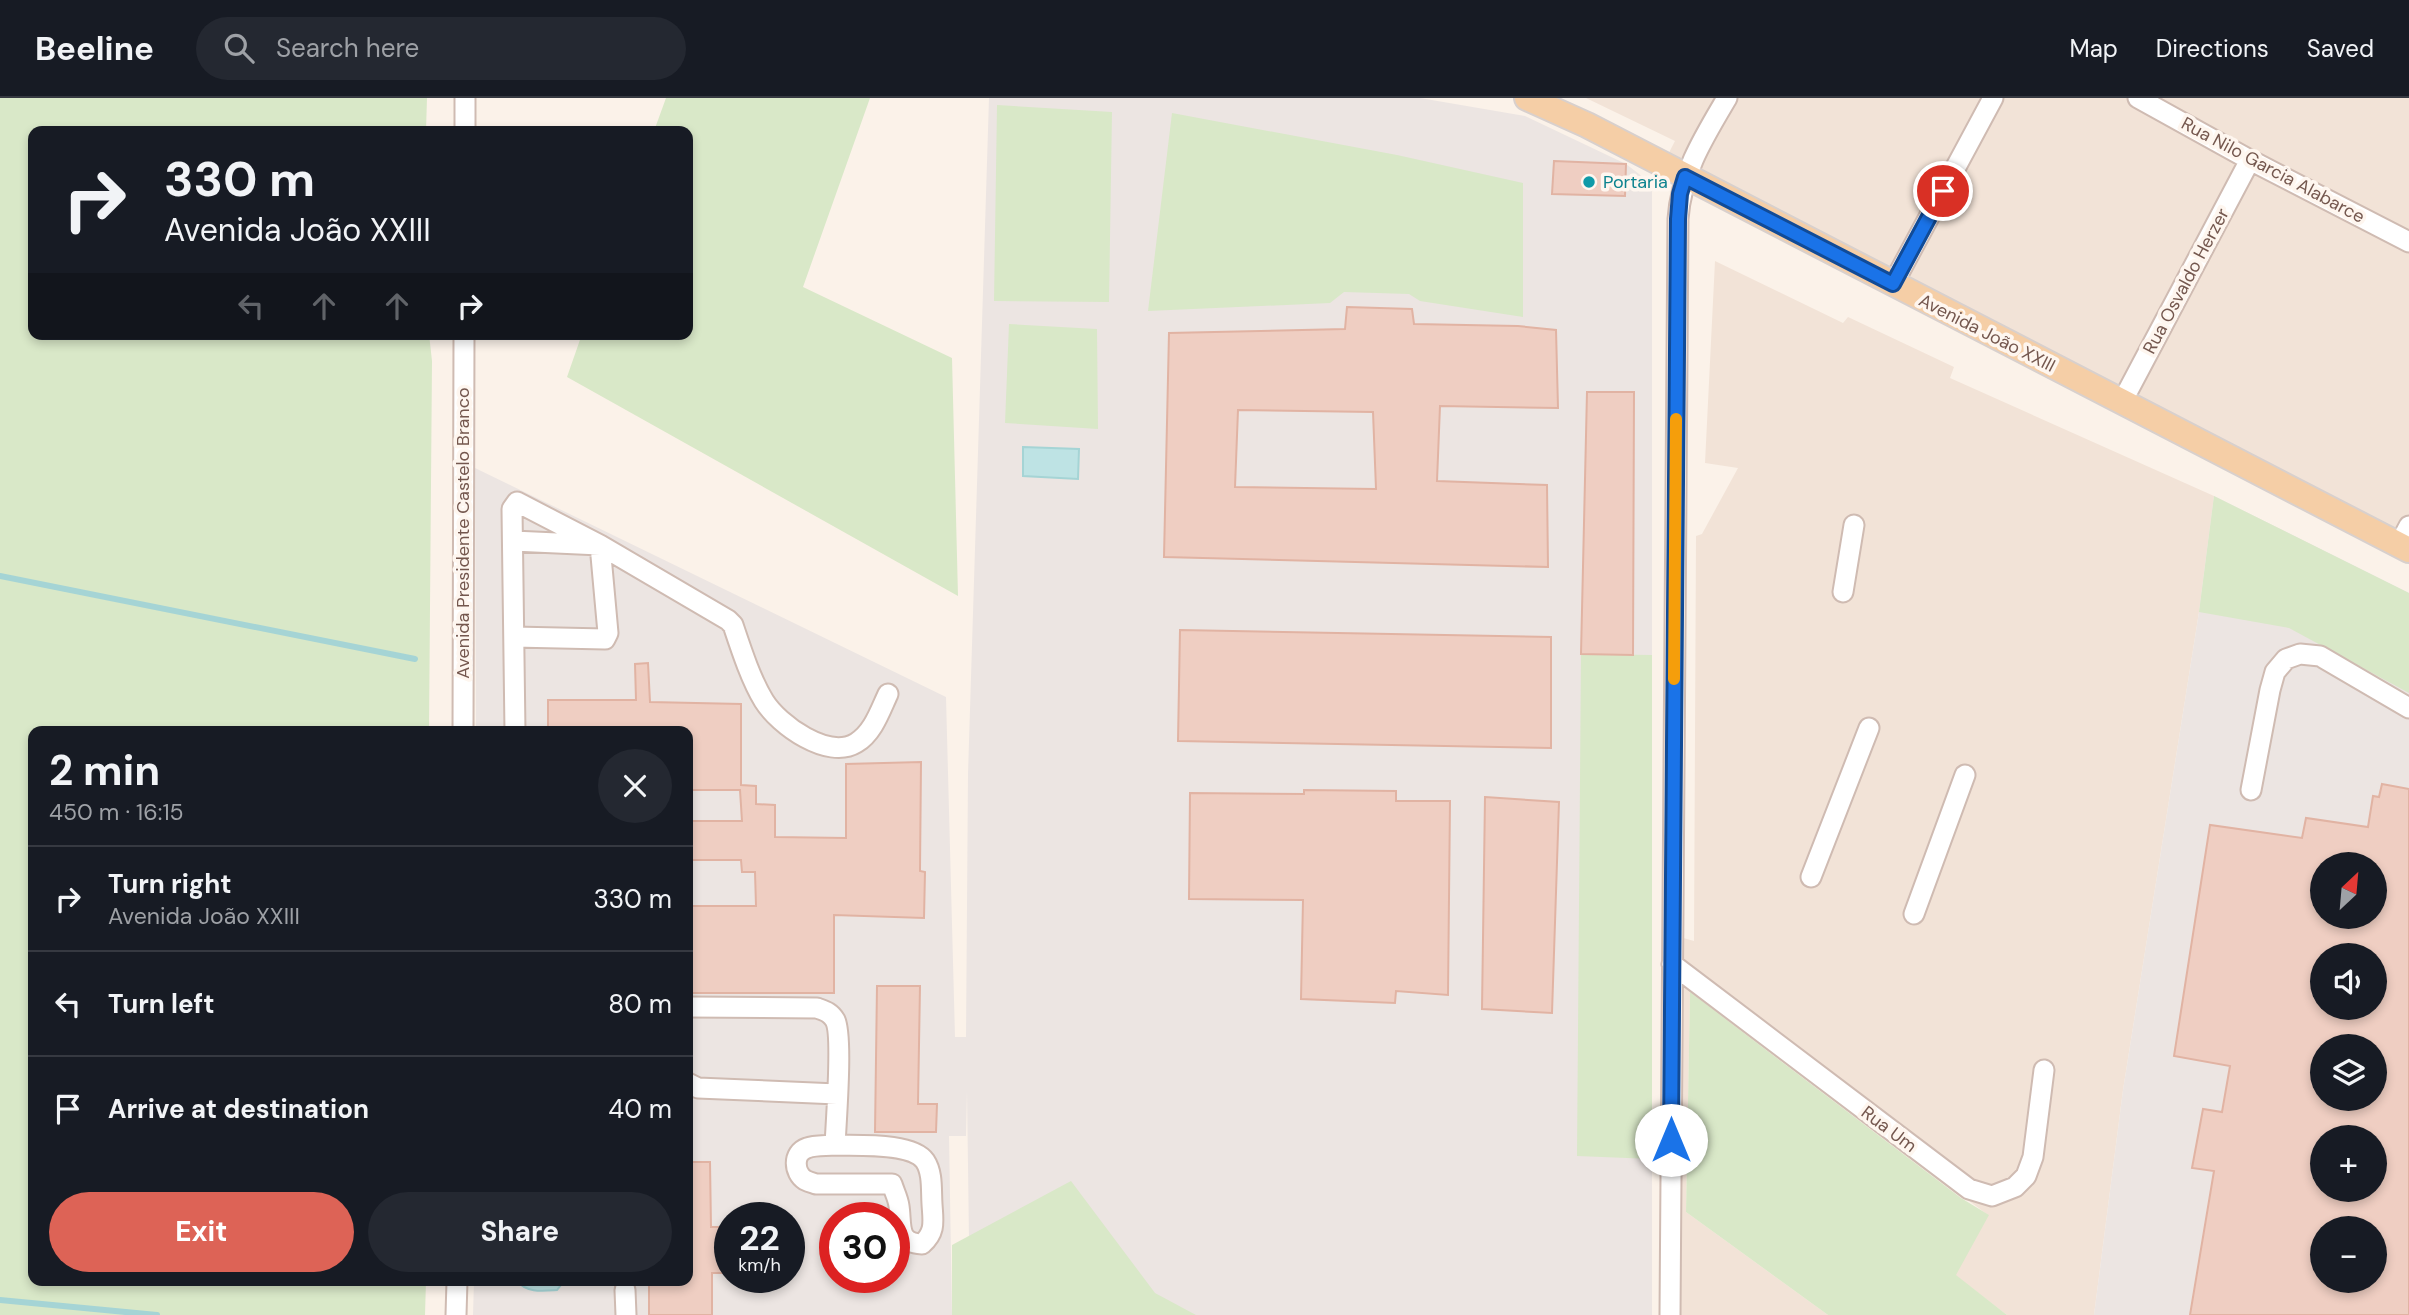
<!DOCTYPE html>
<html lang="en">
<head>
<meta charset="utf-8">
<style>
	:root { --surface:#171b24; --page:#242831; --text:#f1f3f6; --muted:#9ea1a6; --line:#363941; --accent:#dd6356 }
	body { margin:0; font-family:"DM Sans",sans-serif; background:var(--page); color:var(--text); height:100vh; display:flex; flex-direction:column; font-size:26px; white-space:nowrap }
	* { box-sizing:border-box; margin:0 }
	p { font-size:23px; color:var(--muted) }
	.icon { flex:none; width:38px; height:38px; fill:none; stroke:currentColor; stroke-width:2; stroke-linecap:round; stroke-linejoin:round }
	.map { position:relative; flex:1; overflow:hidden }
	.details { position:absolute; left:28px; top:628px; width:665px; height:560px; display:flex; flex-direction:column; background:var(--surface); border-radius:14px; box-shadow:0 4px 10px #0003 }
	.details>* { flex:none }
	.top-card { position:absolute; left:28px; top:28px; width:665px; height:214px; border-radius:14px; box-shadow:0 4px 10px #0003; background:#171b24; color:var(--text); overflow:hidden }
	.needle { width:46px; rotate:26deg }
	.controls { position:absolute; left:2310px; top:754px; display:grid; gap:14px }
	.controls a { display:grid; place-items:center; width:77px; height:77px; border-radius:50%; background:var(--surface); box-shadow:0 4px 10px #0003; font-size:35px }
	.speed { position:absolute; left:714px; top:1104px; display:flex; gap:14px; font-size:35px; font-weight:700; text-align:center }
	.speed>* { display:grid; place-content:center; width:91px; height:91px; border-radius:50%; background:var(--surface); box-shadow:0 4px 10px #0003; line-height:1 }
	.speed small { font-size:18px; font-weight:400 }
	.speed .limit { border:10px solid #d22; background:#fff; color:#111 }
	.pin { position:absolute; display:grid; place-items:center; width:60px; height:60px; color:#fff; margin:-30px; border:4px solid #fff; border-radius:50%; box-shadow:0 2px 7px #0007 }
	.me { position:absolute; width:77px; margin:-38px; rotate:0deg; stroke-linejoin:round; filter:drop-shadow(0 0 5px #0008) }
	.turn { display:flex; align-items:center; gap:24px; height:147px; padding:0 21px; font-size:32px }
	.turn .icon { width:91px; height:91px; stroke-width:2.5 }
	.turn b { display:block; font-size:49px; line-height:60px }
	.lanes { display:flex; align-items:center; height:66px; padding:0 21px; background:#0003; justify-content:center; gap:35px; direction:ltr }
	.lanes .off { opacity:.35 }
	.round { display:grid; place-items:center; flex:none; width:74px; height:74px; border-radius:37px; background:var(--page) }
	.headline { display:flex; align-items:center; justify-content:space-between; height:119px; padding:0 21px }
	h1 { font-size:42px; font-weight:700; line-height:52px }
	.primary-button { display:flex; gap:14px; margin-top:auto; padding:14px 21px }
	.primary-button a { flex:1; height:80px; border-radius:42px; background:var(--accent); color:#fff; font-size:28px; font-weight:700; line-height:80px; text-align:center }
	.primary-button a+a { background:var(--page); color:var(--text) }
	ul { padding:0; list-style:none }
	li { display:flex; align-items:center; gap:21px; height:105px; padding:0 21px; border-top:2px solid var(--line) }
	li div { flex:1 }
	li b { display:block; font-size:26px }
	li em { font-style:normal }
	header { display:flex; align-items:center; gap:42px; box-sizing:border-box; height:98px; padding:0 35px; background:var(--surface); border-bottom:2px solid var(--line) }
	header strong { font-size:33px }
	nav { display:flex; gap:38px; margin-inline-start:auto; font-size:24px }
	.search { width:490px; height:63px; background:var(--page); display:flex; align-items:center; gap:18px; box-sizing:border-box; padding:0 24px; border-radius:38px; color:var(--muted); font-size:26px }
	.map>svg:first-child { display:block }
</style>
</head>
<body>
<header>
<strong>Beeline</strong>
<div class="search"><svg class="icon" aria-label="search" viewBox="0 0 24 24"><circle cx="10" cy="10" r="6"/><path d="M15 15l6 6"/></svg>Search here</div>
<nav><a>Map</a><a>Directions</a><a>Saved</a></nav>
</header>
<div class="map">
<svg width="2409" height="1217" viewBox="0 0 2409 1217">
	<rect width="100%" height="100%" fill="#fbf2e9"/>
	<path fill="#f2e3d7" d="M1586 0H2409V463L1658 76 1675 43Z
		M1715 163 1843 225 1848 219 1954 269 1950 280 2214 398 2199 514 2123 992 2094 1217H2007L1955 1177 1988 1117 1690 895 1686 1114 1828 1217H1661L1662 834 1694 843 1696 438 1702 436 1738 370 1705 365Z"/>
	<path fill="#ece5e2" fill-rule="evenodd" d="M989 0H1420L1525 18 1626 66 1652 86V1217H970L967 993 966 1038H949L952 1217H473L474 1183H688V634L476 633 475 370 946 599 955 939H966L968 676ZM730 1120H789V1180H730ZM835 1120H894V1180H835Z
		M2214 398 2409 495V1217H2094L2123 992 2199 514ZM2322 766H2375V819H2322ZM2322 858H2375V910H2322ZM2322 948H2375V1001H2322ZM2322 1040H2375V1092H2322ZM2322 1130H2375V1183H2322Z"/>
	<path fill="#d9e8c8" d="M0 0H427L426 33H33V236H429L432 263 429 633 33 634V1183H426L425 1217H0Z
		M666 0H870L803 189 952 260 958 498 567 279 582 236H688V33H654Z
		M997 7 1112 14 1109 204 994 203Z
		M1172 15 1397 57 1523 85V219L1420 203 1409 196 1344 194 1330 205 1148 213Z
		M1009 226 1097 231 1098 331 1005 325Z
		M2214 398 2409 495V595L2289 530 2199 514Z
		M1581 556 1652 557V1061L1577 1058Z
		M1690 894 1961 1100 1989 1117 1956 1177 2007 1217H1828L1686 1114Z
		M1071 1083 1155 1195 1196 1217H952V1147Z"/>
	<path fill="#bee3e4" stroke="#a5d4d5" stroke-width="2" d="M1023 349 1079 351 1078 381 1023 378Z
		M517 1183H564L557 1192C542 1193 527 1195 517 1183Z"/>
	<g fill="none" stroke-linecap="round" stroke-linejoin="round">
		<path stroke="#a5d4d5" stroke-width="6" d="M0 478 415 561
			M0 1202 157 1217"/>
	</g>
	<path fill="#efcec2" stroke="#e1b3a3" stroke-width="2" fill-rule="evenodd" d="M1554 63 1626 66 1625 98 1552 96Z
		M1347 209 1412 211 1414 226 1518 228 1556 232 1558 310 1440 308 1437 383 1547 387 1548 469 1164 459 1169 235 1345 231ZM1238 312 1373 314 1376 391 1235 389Z
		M1587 294H1634L1633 557 1581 556Z
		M1180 532 1551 539V650L1178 643Z
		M648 565 650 604 741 606V687L756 688V706L775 707V739L846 740V666L921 664 920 773 925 774 924 820 834 817V895H688V808H756L755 774H742L741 762H688V723H742L740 692H688V634H548V602H636L635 566Z
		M2382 686 2409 691V1217H2190L2214 1073 2192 1070 2203 1011 2222 1014 2230 968 2174 958 2210 727 2302 740 2306 720 2368 729 2373 698 2379 699ZM2322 766H2375V819H2322ZM2322 858H2375V910H2322ZM2322 948H2375V1001H2322ZM2322 1040H2375V1092H2322ZM2322 1130H2375V1183H2322Z
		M1304 692 1396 693V703H1450L1448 897 1396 893 1395 905 1301 901 1303 802 1189 801 1190 695 1304 696Z
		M1485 699 1559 704 1552 915 1482 911Z
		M877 888H920L918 1006H937L936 1034H875Z
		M688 1064H710L711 1129H730V1175H712V1217H649V1183H688Z"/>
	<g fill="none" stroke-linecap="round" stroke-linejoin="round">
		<g stroke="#cfbbb2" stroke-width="23">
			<path id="minor" d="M2138 0 2250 62 2409 144
				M465 33V0
				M1893 186 1993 0
				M2122 304 2250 62
				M513 443 600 447 608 535 605 541 514 539
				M2399 447 2409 428
				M1843 494 1854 427
				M463 634 464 236
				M515 634 512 411 517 404 600 447 728 522 733 527C741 551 751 582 764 603 779 627 828 662 856 645 873 635 880 613 888 596
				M2251 692 2270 592 2275 574 2286 561 2300 556 2320 558 2409 610
				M1811 779 1869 630
				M1914 816 1965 677
				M1672 866 1969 1091 1992 1098 2015 1089 2026 1078 2033 1059 2044 972
				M688 909 817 910C825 913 830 914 835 922 843 936 836 1025 835 1047
				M688 985 698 990 837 996
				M835 1047C856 1048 912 1044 925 1063 933 1075 931 1092 932 1106 933 1123 936 1134 922 1146 896 1145 902 1127 899 1108 898 1100 894 1093 892 1086H816C813 1085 809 1084 805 1082 794 1075 792 1055 807 1050 815 1047 826 1048 835 1047Z
				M625 1192 626 1217
				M456 1217 457 1183
				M1670 1217 1678 121C1681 75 1704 39 1727 0"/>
		</g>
		<g stroke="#d8d0cd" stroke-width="28">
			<path id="major" d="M1527 0 1587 27 2409 452"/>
		</g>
		<use href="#minor" stroke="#fff" stroke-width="19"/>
		<use href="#major" stroke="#f5cea6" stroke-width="24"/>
	</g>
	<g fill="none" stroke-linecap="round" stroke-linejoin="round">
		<g stroke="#114b97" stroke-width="18">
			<path id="route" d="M1671 1042 1678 121 1680 96 1685 79 1893 186 1943 93"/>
		</g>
		<use href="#route" stroke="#1a73e8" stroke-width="12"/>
		<path stroke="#f59e0b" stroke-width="12" d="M1674 581 1676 321"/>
	</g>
	<circle fill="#0f9aa8" stroke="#fef6ef" stroke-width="2.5" cx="1589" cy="84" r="7"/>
	<g text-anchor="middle" stroke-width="7" stroke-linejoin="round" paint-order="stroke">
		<g font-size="18" fill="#74574e" stroke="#fef6ef">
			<text transform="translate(2273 72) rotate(28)" y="6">Rua Nilo Garcia Alabarce</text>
			<text transform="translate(2186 183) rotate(-62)" y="6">Rua Osvaldo Herzer</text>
			<text transform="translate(1987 235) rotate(27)" y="6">Avenida João XXIII</text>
			<text transform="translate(463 435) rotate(-90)" y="6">Avenida Presidente Castelo Branco</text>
			<text transform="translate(1889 1031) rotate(37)" y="6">Rua Um</text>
		</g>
		<g font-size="18" fill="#0d838f" stroke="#fef6ef" text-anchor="start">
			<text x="1603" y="90">Portaria</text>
		</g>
	</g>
</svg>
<div class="controls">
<a><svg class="needle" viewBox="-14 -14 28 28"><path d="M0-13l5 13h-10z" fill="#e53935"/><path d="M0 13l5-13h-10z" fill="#9ea1a6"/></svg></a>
<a><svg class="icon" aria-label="sound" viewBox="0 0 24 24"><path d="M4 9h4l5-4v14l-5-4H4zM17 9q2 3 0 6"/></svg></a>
<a><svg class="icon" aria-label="layers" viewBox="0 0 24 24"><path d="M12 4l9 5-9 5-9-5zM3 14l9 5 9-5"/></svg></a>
<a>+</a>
<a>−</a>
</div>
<div class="speed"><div>22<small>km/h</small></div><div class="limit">30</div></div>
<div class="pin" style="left:1943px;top:93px;background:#d93025"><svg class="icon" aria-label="arrive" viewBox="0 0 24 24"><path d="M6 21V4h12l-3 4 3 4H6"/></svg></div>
<svg class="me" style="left:1671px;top:1042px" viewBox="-20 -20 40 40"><circle r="19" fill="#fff"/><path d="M0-13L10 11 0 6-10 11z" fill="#1a73e8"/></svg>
<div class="top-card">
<div class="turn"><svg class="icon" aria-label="right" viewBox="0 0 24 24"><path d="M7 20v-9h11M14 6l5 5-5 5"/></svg><div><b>330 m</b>Avenida João XXIII</div></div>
<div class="lanes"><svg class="icon off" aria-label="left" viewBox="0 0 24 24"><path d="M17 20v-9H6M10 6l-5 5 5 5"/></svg><svg class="icon off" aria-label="ahead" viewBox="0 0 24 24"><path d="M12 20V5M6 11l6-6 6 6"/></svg><svg class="icon off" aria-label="ahead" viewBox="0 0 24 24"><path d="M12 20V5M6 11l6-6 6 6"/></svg><svg class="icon" aria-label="right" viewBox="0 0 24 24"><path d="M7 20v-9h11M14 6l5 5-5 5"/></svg></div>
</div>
<section class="details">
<div class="headline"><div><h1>2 min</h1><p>450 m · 16:15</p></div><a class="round"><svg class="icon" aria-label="close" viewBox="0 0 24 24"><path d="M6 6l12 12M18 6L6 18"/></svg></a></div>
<ul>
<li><svg class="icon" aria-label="right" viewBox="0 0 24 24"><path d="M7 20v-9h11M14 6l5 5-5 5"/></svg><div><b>Turn right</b><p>Avenida João XXIII</p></div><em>330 m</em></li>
<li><svg class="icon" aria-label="left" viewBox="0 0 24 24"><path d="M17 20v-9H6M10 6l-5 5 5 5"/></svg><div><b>Turn left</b></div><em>80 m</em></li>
<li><svg class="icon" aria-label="arrive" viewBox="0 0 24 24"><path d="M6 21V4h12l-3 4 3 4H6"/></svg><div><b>Arrive at destination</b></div><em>40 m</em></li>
</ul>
<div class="primary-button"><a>Exit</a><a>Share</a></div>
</section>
</div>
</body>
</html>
